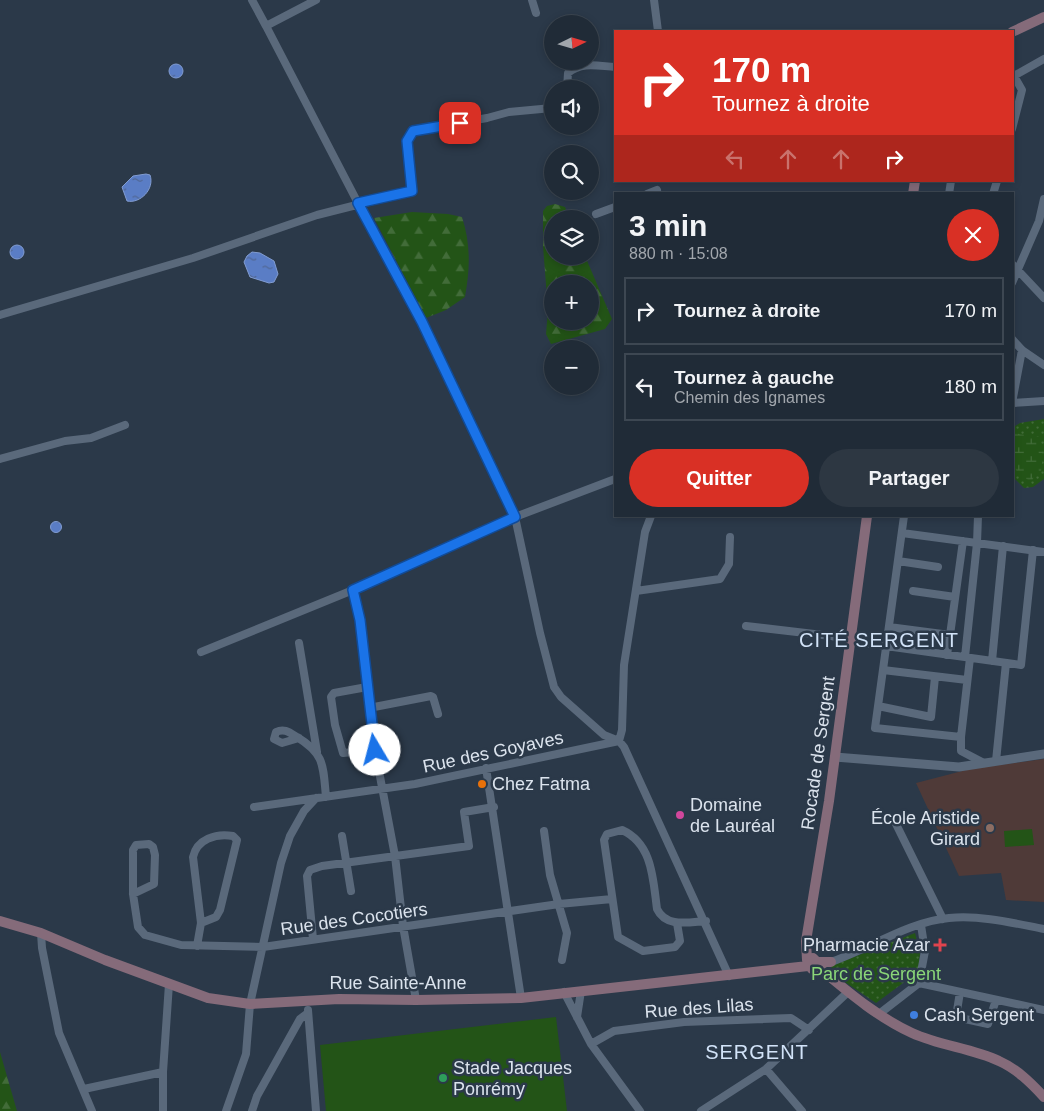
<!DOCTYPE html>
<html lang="fr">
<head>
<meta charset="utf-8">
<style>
	:root { --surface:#202b37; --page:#2d3742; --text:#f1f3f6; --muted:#a2a7ad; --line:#3d4752; --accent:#d93025 }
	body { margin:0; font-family:Helvetica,sans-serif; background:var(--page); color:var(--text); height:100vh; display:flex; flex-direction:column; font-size:19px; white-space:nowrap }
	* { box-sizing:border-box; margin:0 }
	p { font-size:16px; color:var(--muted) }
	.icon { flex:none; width:28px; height:28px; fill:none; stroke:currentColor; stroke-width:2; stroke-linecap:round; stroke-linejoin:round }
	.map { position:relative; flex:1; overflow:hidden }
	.details { position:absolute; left:614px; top:192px; width:400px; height:325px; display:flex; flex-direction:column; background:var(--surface); border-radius:0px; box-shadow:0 2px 8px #0003,0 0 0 1px var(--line) }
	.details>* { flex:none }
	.guide { position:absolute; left:614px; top:30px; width:400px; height:152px; border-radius:0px; box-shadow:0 2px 8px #0003,0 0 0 1px var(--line); background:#d93025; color:#fff; overflow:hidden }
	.needle { width:32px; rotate:85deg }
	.buttons { position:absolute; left:544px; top:15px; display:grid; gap:10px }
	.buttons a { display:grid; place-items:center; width:55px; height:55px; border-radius:50%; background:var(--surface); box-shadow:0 2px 8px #0003,0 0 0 1px var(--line); font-size:25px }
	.pin { position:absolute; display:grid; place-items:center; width:42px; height:42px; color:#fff; margin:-21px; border-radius:10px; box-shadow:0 2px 8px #0006 }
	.me { position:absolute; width:55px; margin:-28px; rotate:352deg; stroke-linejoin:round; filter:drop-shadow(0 0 4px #0008) }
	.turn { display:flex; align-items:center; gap:18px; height:105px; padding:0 15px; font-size:22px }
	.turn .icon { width:65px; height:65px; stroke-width:2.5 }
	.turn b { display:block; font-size:35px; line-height:42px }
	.lanes { display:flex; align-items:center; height:48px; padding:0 15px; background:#0003; justify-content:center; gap:25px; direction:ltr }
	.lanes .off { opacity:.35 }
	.round { display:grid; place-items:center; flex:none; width:52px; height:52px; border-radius:26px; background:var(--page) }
	.head { display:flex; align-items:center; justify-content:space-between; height:85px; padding:0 15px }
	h1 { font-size:30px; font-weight:700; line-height:38px }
	.action { display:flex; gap:10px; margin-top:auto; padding:10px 15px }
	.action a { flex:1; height:58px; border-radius:30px; background:var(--accent); color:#fff; font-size:20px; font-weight:700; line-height:58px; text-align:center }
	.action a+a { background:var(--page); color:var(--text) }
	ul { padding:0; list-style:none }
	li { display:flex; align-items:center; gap:15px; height:68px; margin:0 10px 8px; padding:0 5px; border:2px solid var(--line); border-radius:0px }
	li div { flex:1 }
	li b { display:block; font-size:19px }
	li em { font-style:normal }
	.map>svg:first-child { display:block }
</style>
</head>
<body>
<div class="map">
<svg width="1044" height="1111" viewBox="0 0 1044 1111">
	<defs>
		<pattern id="green-dots" width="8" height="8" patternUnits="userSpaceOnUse" patternTransform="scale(1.25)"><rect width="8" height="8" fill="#235417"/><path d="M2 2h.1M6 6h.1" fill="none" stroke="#426c39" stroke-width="1.8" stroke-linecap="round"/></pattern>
		<pattern id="forest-firs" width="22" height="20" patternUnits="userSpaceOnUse" patternTransform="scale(1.25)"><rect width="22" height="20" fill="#235417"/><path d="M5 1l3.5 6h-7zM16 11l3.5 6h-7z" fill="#426c39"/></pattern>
		<pattern id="wetland-marsh" width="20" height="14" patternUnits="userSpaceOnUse" patternTransform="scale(1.25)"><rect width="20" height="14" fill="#235417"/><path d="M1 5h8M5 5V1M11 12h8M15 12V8" fill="none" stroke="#426c39"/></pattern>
		<pattern id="water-ripples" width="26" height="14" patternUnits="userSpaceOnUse" patternTransform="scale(1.25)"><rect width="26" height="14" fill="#5a7dc5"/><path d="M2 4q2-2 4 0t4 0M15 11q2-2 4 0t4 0" fill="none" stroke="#506693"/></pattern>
	</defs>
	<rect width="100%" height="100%" fill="#2b3949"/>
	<path fill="#4f3a38" d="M1044 759V902L1006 900 1001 873 959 876 916 783 970 769Z"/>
	<path fill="url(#green-dots)" d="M1044 419V479L1033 487 1024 488 1013 477 1012 428 1020 423Z
		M915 933 920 953 918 972 876 1003 836 976 831 966Z"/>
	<path fill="url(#forest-firs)" fill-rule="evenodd" d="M555 204 565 207 570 219H552V256H585L612 319 605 329 551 344 546 334 548 310 543 246V211L547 206ZM552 284H590V321H552Z
		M412 212 448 214 462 217C471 245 470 269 465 297L446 310 426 318 374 218Z
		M0 1052 17 1111H0Z"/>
	<path fill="url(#wetland-marsh)" d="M1013 433 1039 437C1044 448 1043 459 1041 471L1036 472 1032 481C1008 475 1012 453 1013 433Z"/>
	<path fill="#235417" d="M1032 829 1034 845 1005 847 1004 831Z
		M556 1017 567 1111H326L320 1045Z"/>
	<path fill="url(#water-ripples)" stroke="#819cd1" d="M169 71a7 7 0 1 1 14 0a7 7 0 1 1-14 0Z
		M146 174 150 175C155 189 140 204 127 201L122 187 133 176Z
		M10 252a7 7 0 1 1 14 0a7 7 0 1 1-14 0Z
		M252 252 260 253 274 261 278 274 274 282 269 283 250 277 244 262 247 256Z
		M50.5 527a5.5 5.5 0 1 1 11 0a5.5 5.5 0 1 1-11 0Z"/>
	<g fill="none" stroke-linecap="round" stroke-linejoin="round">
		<path stroke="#5a697b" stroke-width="8" d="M252 0 266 26
			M316 0 266 26 373 232 423 322 515 517 540 633 554 687 561 697 604 735 619 741 624 747 729 976
			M532 0 536 13
			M654 0 658 31
			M1012 77 1044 59
			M567 89 568 73C582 61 598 66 615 67
			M1012 129 1022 90 1014 76
			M647 194 657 190
			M949 194 951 181
			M993 194 997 181
			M596 214 615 207
			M1012 264 1044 298
			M1012 283 1039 221 1044 199
			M0 315 193 258 317 215 412 191 407 141 413 131 487 118 509 112 552 108
			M1012 339 1022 350 1044 365
			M1012 403 1022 350
			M1013 403 1044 401
			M0 459 65 441 91 438 125 425
			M904 516 875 728 961 737V751L984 763
			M902 533 1044 552
			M898 561 938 567
			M353 590 360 620 375 750 395 856 403 926 416 1000
			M636 591 720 579 729 564 730 537
			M913 591 955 597
			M746 626 831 636 850 641 1021 665 1033 550
			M889 627 950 635 963 541
			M299 643 317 752
			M201 652 353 590 515 517 615 479
			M947 655 950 635
			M965 657 977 543 978 516
			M992 661 1003 546
			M883 670 967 680
			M367 687 334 693 331 697 335 725 343 753 375 750
			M878 706 931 717 935 677
			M369 708 431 696 433 697 438 714
			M961 737 970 658
			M299 738 282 743 274 739 276 732C284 728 289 732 297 737 325 754 323 766 326 797
			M996 761 1006 663
			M486 768 521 998
			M254 807 415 784 619 741 622 730 624 665 645 532 651 516
			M896 824 943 919
			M544 831 550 875 567 933 562 960
			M342 836 351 891
			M133 894 154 884 155 855 153 847 149 844 136 845 133 850V894L138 927 145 935 181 945 263 947 559 904 612 899
			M677 923 680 941 675 947 643 951 618 937 604 840 607 834 622 830C653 844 653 880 657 909 666 928 689 922 706 921
			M41 933 42 948 59 1033 92 1111
			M313 939 307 876 310 870 322 866 469 846 464 812 494 807
			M197 946 201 923 193 857C197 839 216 833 233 836L237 840 220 910 216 917 201 923
			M828 963C868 950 907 922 949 918 981 915 1013 923 1044 929
			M919 983 925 951 921 925
			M564 992 591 1044 640 1111
			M960 992 956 1017 988 1024 996 1000
			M308 1010 316 1111
			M879 1014 919 983 1044 1010
			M577 1017 581 991
			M591 1044 614 1031 684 1022 791 1018 809 1030
			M766 1069 802 1111
			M84 1089 163 1072
			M163 1111V1072L169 984
			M226 1111 246 1054 250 1004 281 863 290 836 304 811 316 798
			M252 1111 257 1096 300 1019 308 1013
			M701 1111 766 1069 848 992"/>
		<path stroke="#5a697b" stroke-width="9" d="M835 757 959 767 1044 754"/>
		<path stroke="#856b7a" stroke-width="10" d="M1012 32 1044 17
			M913 194 915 181
			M0 921 41 933 105 960 208 998 250 1004 339 999 416 1000 521 998 808 966
			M813 958 817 962H831
			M818 967C847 991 877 1017 912 1033 940 1046 972 1048 999 1061 1017 1069 1031 1083 1044 1097
			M812 969 807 960 806 941 829 801 867 516"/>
	</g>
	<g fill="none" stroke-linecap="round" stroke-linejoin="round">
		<g stroke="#114b97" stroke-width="12">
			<path id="route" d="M375 750 360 620 353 590 515 517 422 322 358 203 412 191 407 141 413 131 460 123"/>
		</g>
		<use href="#route" stroke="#1a73e8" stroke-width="9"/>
	</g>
	<circle fill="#e8710a" stroke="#2b3949" stroke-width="2" cx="482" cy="784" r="5"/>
	<circle fill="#d1479c" stroke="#2b3949" stroke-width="2" cx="680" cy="815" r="5"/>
	<circle fill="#8d6e63" stroke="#2b3949" stroke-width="2" cx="990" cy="828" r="5"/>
	<path fill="#e0444e" stroke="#2b3949" stroke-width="2" d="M937.5 937.5h5v5h5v5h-5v5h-5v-5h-5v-5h5z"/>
	<circle fill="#3f7fe0" stroke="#2b3949" stroke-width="2" cx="914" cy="1015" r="5"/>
	<circle fill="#2e9e5b" stroke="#2b3949" stroke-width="2" cx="443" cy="1078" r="5"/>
	<g text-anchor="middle" stroke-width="5" stroke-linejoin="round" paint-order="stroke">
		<g font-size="18" fill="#dbe3ed" stroke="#2b3949">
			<text transform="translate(493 752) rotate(-12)" y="6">Rue des Goyaves</text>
			<text transform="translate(818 753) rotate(-82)" y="6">Rocade de Sergent</text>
			<text transform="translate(354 919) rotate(-8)" y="6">Rue des Cocotiers</text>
			<text x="398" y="989">Rue Sainte-Anne</text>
			<text transform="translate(699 1008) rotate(-4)" y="6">Rue des Lilas</text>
		</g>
		<g font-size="18" fill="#dbe3ed" stroke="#2b3949" text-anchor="start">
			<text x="492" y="790">Chez Fatma</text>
			<text x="690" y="811">Domaine<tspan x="690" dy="21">de Lauréal</tspan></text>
			<text x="980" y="824" text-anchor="end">École Aristide<tspan x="980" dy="21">Girard</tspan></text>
			<text x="930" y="951" text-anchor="end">Pharmacie Azar</text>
			<text x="924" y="1021">Cash Sergent</text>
			<text x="453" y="1074">Stade Jacques<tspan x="453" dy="21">Ponrémy</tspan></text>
		</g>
		<g font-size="18" fill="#8ad678" stroke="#2b3949">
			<text x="876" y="980">Parc de Sergent</text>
		</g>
		<g font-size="20" letter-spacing="1" fill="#d2e3f8" stroke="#2b3949">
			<text x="879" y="647">CITÉ SERGENT</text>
			<text x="757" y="1059">SERGENT</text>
		</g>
	</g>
</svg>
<div class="buttons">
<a><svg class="needle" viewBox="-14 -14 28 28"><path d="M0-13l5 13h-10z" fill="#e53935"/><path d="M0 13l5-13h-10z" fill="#a2a7ad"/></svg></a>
<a><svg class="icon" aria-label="sound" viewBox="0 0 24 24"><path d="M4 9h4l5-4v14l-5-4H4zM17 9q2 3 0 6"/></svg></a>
<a><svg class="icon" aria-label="search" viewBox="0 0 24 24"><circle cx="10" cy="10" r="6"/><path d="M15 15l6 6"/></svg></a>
<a><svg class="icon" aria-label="layers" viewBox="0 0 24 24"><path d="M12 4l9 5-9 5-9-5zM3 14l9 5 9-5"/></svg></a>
<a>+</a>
<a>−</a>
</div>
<div class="pin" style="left:460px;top:123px;background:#d93025"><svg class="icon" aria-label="arrive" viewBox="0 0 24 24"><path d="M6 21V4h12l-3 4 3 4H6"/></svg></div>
<svg class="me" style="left:375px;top:750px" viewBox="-20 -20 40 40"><circle r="19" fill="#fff"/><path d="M0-13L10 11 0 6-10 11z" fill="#1a73e8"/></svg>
<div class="guide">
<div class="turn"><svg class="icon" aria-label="right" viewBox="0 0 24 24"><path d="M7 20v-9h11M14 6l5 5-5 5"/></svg><div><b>170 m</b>Tournez à droite</div></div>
<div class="lanes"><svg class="icon off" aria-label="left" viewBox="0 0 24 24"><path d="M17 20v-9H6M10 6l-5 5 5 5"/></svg><svg class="icon off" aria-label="ahead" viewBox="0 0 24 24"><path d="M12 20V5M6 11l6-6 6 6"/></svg><svg class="icon off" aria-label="ahead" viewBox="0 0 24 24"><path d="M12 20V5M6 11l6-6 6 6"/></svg><svg class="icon" aria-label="right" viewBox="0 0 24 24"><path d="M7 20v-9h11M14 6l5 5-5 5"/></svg></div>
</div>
<section class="details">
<div class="head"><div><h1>3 min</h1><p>880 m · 15:08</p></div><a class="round" style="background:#d93025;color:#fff"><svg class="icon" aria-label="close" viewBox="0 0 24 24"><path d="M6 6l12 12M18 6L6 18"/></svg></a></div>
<ul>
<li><svg class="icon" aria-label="right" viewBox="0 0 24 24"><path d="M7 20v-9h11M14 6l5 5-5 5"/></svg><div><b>Tournez à droite</b></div><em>170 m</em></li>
<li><svg class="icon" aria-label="left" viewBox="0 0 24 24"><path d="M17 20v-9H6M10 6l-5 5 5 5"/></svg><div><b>Tournez à gauche</b><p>Chemin des Ignames</p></div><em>180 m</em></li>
</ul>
<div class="action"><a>Quitter</a><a>Partager</a></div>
</section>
</div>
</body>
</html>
